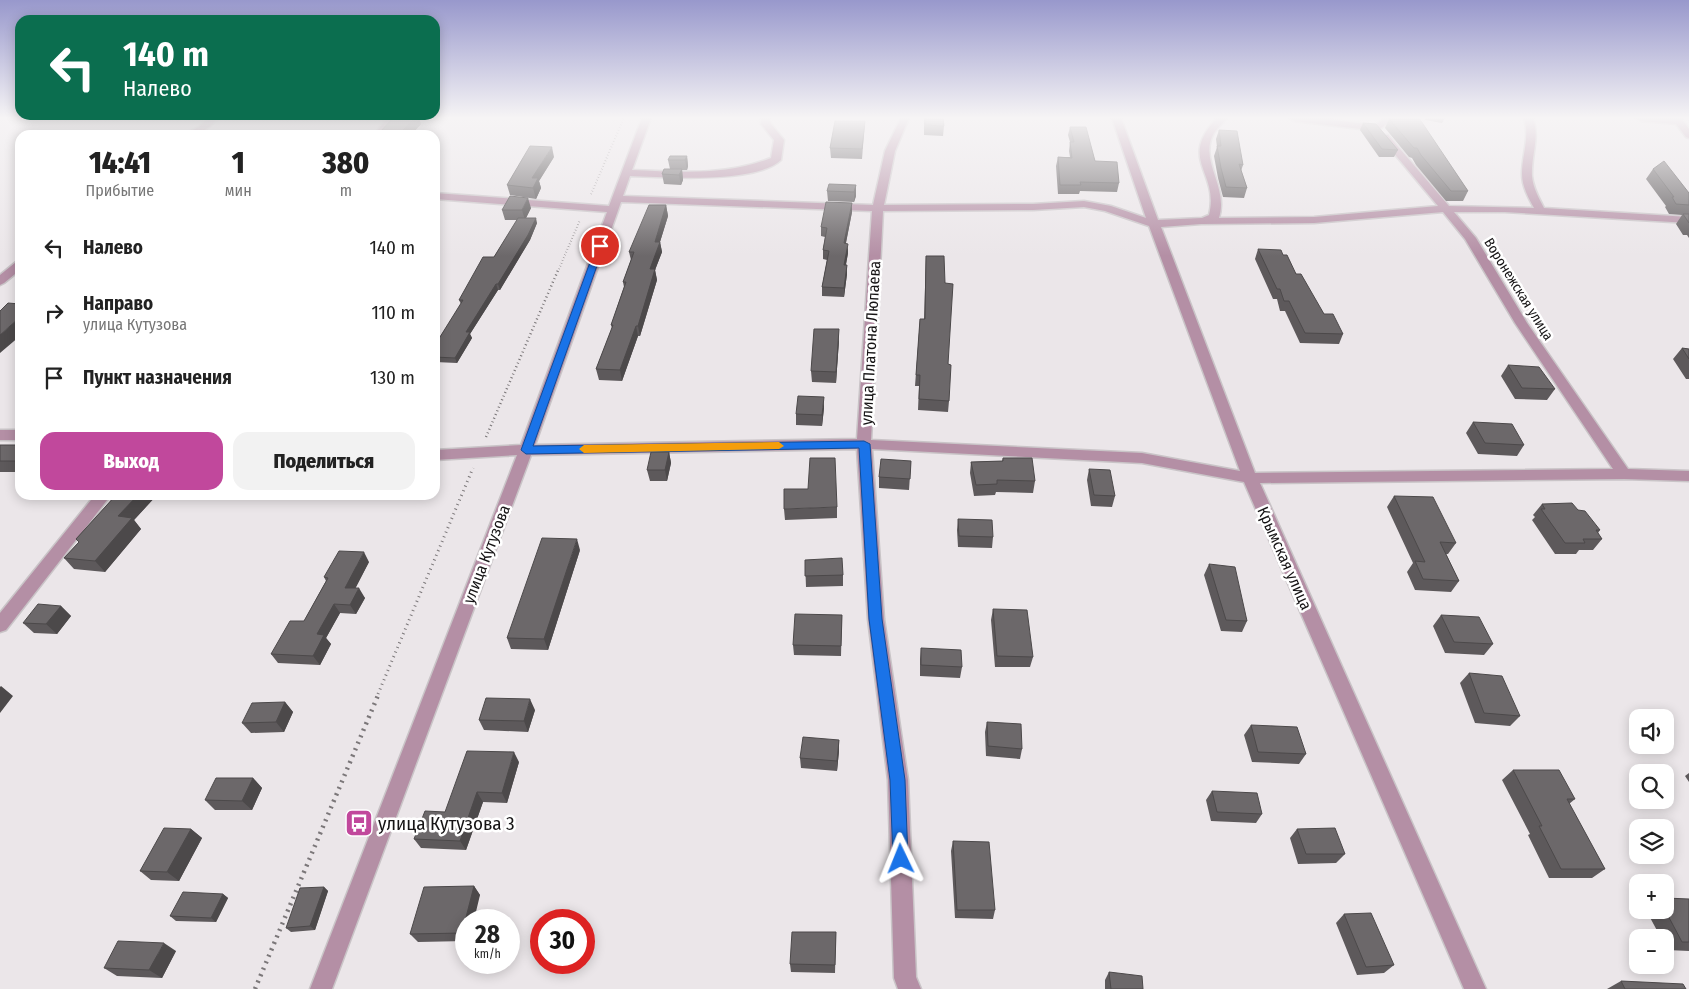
<!DOCTYPE html>
<html lang="ru">
<head>
<meta charset="utf-8">
<style>
	:root { --surface:#fff; --page:#f2f2f2; --text:#222; --muted:#767676; --accent:#c1489c }
	body { margin:0; font-family:"Fira Sans Condensed",sans-serif; background:var(--page); color:var(--text); height:100vh; display:flex; flex-direction:column; font-size:19px; white-space:nowrap }
	* { box-sizing:border-box; margin:0 }
	p { font-size:16px; color:var(--muted) }
	.icon { flex:none; width:28px; height:28px; fill:none; stroke:currentColor; stroke-width:2; stroke-linecap:round; stroke-linejoin:round }
	.map { position:relative; flex:1; overflow:hidden }
	.drawer { position:absolute; left:15px; top:130px; width:425px; height:370px; display:flex; flex-direction:column; background:var(--surface); border-radius:15px; box-shadow:0 2px 12px #0003 }
	.drawer>* { flex:none }
	.guide { position:absolute; left:15px; top:15px; width:425px; height:105px; border-radius:15px; box-shadow:0 2px 12px #0003; background:#0b6e4f; color:#fff; overflow:hidden }
	.fabs { position:absolute; left:1629px; top:709px; display:grid; gap:10px }
	.fabs a { display:grid; place-items:center; width:45px; height:45px; border-radius:10px; background:var(--surface); box-shadow:0 2px 12px #0003; font-size:25px }
	.speed { position:absolute; left:455px; top:909px; display:flex; gap:10px; font-size:25px; font-weight:700; text-align:center }
	.speed>* { display:grid; place-content:center; width:65px; height:65px; border-radius:50%; background:var(--surface); box-shadow:0 2px 12px #0003; line-height:1 }
	.speed small { font-size:12px; font-weight:400 }
	.speed .limit { border:8px solid #d22; background:#fff; color:#111 }
	.pin { position:absolute; display:grid; place-items:center; width:42px; height:42px; color:#fff; margin:-21px; border:2px solid #fff; border-radius:50%; box-shadow:0 1px 5px #0007 }
	.me { position:absolute; width:55px; margin:-28px; rotate:358deg; stroke-linejoin:round; filter:drop-shadow(0 0 4px #0008) }
	.turn { display:flex; align-items:center; gap:18px; height:105px; padding:0 25px; font-size:22px }
	.turn .icon { width:65px; height:65px; stroke-width:2.5 }
	.turn b { display:block; font-size:35px; line-height:42px }
	.eta { display:flex; justify-content:space-evenly; align-items:center; height:85px; text-align:center }
	.eta b { font-size:30px; font-weight:800; line-height:35px }
	.primary-button { display:flex; gap:10px; margin-top:auto; padding:10px 25px }
	.primary-button a { flex:1; height:58px; border-radius:15px; background:var(--accent); color:#fff; font-size:20px; font-weight:800; line-height:58px; text-align:center }
	.primary-button a+a { background:var(--page); color:var(--text) }
	ul { padding:0; list-style:none }
	li { display:flex; align-items:center; gap:15px; height:65px; padding:0 25px }
	li div { flex:1 }
	li b { display:block; font-size:19px }
	li em { font-style:normal }
	.map>svg:first-child { display:block }
</style>
</head>
<body>
<div class="map">
<svg width="1689" height="989" viewBox="0 0 1689 989">
	<rect width="100%" height="100%" fill="#ebe6e9"/>
	<g fill="none" stroke-linecap="round" stroke-linejoin="round">
		<g stroke="#c9c4c7" stroke-width="3">
			<path id="minor" d="M208 118H218C207 131 199 135 182 135L199 127Z
				M387 118H397L384 135H374Z
				M642 118H651L632 170C680 172 726 176 771 158L774 140 761 124V118H769L771 124 784 140 781 160C756 184 664 177 630 176L623 196 873 205 885 151 901 118H909L895 151 884 205 1033 204 1084 201 1111 206 1146 218 1112 118H1121L1158 220 1202 218 1209 215C1220 172 1177 160 1217 118H1227C1223 123 1217 128 1214 133 1198 160 1229 186 1219 218L1314 217 1438 206 1382 139V135H1388L1449 206 1534 208C1528 197 1522 186 1522 174 1522 154 1530 138 1524 118H1533C1540 138 1531 155 1532 176 1533 188 1539 198 1544 208L1689 217V223L1505 212H1454L1476 238 1527 323 1628 469 1689 471V481L1624 479 1260 483 1486 989H1464L1244 482 1142 463 872 449 884 619 908 780 916 977 921 989H898L894 978 888 780 868 619 857 449 531 455 332 989H310L517 455 435 460V450L521 445 607 212 435 199V193L609 206ZM621 202 872 211 857 439 535 445ZM1084 207 1105 211 1149 226 1240 471 1142 453 871 440 883 211 1033 210ZM1443 212 1465 239 1515 323 1613 469 1255 473 1161 227 1201 224 1314 223Z
				M1289 118H1314L1375 125 1385 118H1395L1377 131 1294 121Z
				M1636 118H1681L1689 129V138L1686 137 1676 124 1641 121Z
				M20 261V270L4 283 0 285V275L16 262Z
				M0 430H20V440H0Z
				M95 495H111L6 630 0 632V613Z"/>
		</g>
		<path stroke="#7b7779" stroke-width="2" stroke-dasharray="0.5 2.5" stroke-linecap="butt" d="M591 194 624 118
			M559 269 580 220"/>
		<path stroke="#7b7779" stroke-width="2.5" stroke-dasharray="1 3" stroke-linecap="butt" d="M486 437 559 268"/>
		<path stroke="#7b7779" stroke-width="3" stroke-dasharray="1 4" stroke-linecap="butt" d="M378 694 473 468"/>
		<path stroke="#7b7779" stroke-width="4.5" stroke-dasharray="2 5" stroke-linecap="butt" d="M255 989 379 693"/>
		<use href="#minor" fill="#b48fa5" fill-rule="evenodd"/>
	</g>
	<path fill="#5d595b" d="M924 118H943L944 126 943 136 924 135Z
		M1425 118H1445L1442 123 1425 120Z
		M1389 119 1468 191 1463 201H1446L1416 165 1412 158 1409 157 1385 128Z
		M865 121 862 159 831 158 830 148Z
		M1363 123 1398 150 1394 157H1379L1360 130Z
		M421 124 411 135H383L381 131Z
		M1070 127 1095 161 1119 183 1117 192 1080 191 1079 194H1058L1056 166 1058 157H1070L1069 151 1070 142 1068 135Z
		M1219 130 1243 165 1241 171 1247 188 1244 198 1223 197 1218 178 1214 156 1217 147 1216 139Z
		M687 156 688 166 687 170H682L683 180 681 185 664 184 662 174 670 169 668 160Z
		M554 157 539 181 541 188 536 199 510 195 507 185Z
		M1653 169 1689 193V238L1687 235H1683L1676 224 1682 215 1669 214 1665 207 1666 206 1646 179Z
		M856 185V196L854 202 828 201 827 191Z
		M666 205 668 216 660 242 662 252 655 270 657 280 640 336H638L622 381 599 380 596 369 612 328 611 325 624 287 623 282 631 260 629 252Z
		M531 208 526 218 537 223 530 240 500 290H498L470 334 472 338 457 363 435 362V345L461 304 459 300 494 257 517 220H505L502 210Z
		M852 212 846 243 848 253 846 265 847 274 844 297 822 296V287L827 260 823 259V250L825 237 821 236V227Z
		M1258 249 1283 255 1324 314 1343 334 1339 344 1300 343 1285 311H1280L1277 299H1273L1255 259Z
		M926 256 945 283 948 364 949 401 948 412 918 410 919 386H915L920 319H924Z
		M839 340 836 383 812 382 811 371Z
		M1682 348 1689 349V379H1686L1673 359Z
		M1508 365 1555 389 1547 400 1515 399 1501 376Z
		M824 408 822 426 796 425V414Z
		M1473 422 1524 445 1517 456 1478 454 1466 433Z
		M0 445H20V472H0Z
		M669 452 671 463 667 481H650L647 470Z
		M1003 458 1035 481 1033 493 996 492 995 495 974 496 970 473 971 462 1002 461Z
		M911 461 909 490 879 488V477Z
		M1089 469 1115 496 1112 507 1091 506 1087 480Z
		M116 495H157L134 520 141 529 105 572 74 569 64 558 79 542 76 539Z
		M1394 496 1456 543 1448 554H1446L1459 581 1451 592 1415 590 1407 572 1413 563 1387 507Z
		M1542 504 1578 510 1600 530 1598 533 1602 539 1593 550H1579L1576 554H1555L1532 520 1535 517 1533 515Z
		M837 507V518L785 520 784 509Z
		M958 519 993 537 992 548 958 547 957 530Z
		M580 550 548 650 511 649 507 638Z
		M805 560 843 575V586L806 587Z
		M369 562 355 588 365 598 356 614 340 613 326 638 331 644 320 665 278 663 271 654 304 621 326 581 324 577Z
		M1209 564 1247 621 1242 632 1221 631 1204 575Z
		M61 606 71 616 57 634 34 633 23 623Z
		M993 609 1033 657 1030 667H995L991 620Z
		M842 615 841 656 794 655 793 645Z
		M1441 615 1493 644 1484 655 1445 653 1433 626Z
		M921 648 962 667 960 678 920 676V659Z
		M1469 673 1520 716 1510 726 1475 723 1460 683Z
		M285 702 293 712 284 732 251 733 242 723Z
		M535 710 528 732 484 730 479 720Z
		M987 722 1022 749 1020 759 986 756 985 732Z
		M1251 725 1306 754 1299 764 1252 762 1244 735Z
		M839 740V751L837 771 801 768 800 758Z
		M519 762 507 803 483 802 466 850 421 848 414 839 445 812Z
		M1513 770 1575 799 1569 804 1605 869 1592 878H1549L1528 835 1530 834 1502 780Z
		M1689 773V782L1685 776Z
		M253 778 262 788 252 810H215L205 800Z
		M1212 791 1262 814 1256 823 1211 821 1206 800Z
		M191 829 202 838 179 881 151 880 140 871Z
		M1297 829 1345 854 1336 863 1298 864 1290 838Z
		M953 841 995 910 993 919 955 918 951 851Z
		M474 886 480 895 466 920V941L418 942 410 934Z
		M324 887 328 891 315 930 291 932 286 928Z
		M223 894 228 898 216 922 176 921 170 916Z
		M1689 899V951L1667 950 1665 945V938H1661L1646 910H1665Z
		M1344 914 1394 965 1384 973 1357 975 1336 923Z
		M836 932 835 973 791 972 790 964Z
		M176 951 162 978 117 976 104 968Z
		M1109 972 1143 989H1105V980Z
		M1621 981 1686 989H1607Z"/>
	<path fill="#4c494a" d="M415 118H419L421 124 411 135H404L402 131Z
		M552 147 554 157 539 181 541 188 536 199 533 188 532 178Z
		M687 156 688 166 687 170 685 160Z
		M682 169 683 180 681 185 679 175Z
		M856 185V196L854 202V192Z
		M528 198 531 208 525 220 522 210Z
		M852 203V212L844 252V243Z
		M666 205 668 216 659 245 660 242 662 252 655 270 657 280 640 336 638 326 655 242Z
		M536 218 537 223 530 240 500 290 498 284Z
		M848 244V253L844 274V265Z
		M847 265V274L844 297V288Z
		M496 284 498 290 470 334 472 338 457 363 455 358 466 332Z
		M20 317V336L0 353V335Z
		M636 326 638 336 622 381 620 370Z
		M839 329V340L836 383V372Z
		M824 397V408L822 426V415Z
		M669 452 671 463 667 481 665 470Z
		M138 495H157L134 520 141 529 105 572 95 561 118 516Z
		M577 539 580 550 548 650 544 639Z
		M364 552 369 562 351 597 345 588Z
		M359 588 365 598 356 614 350 605Z
		M334 604 340 613 326 638 331 644 320 665 313 656 317 634Z
		M61 606 71 616 57 634 46 624Z
		M1 686 13 696 0 713V687Z
		M530 699 535 710 528 732 524 721Z
		M285 702 293 712 284 732 276 722Z
		M839 740V751L837 771V761Z
		M514 752 519 762 507 803 502 793Z
		M253 778 262 788 252 810 242 801Z
		M477 792 483 802 466 850 460 841Z
		M191 829 202 838 179 881 167 872Z
		M474 886 480 895 474 920H466V938L462 933Z
		M324 887 328 891 315 930 310 926Z
		M223 894 228 898 216 922 211 918Z
		M164 943 176 951 162 978 149 970Z"/>
	<path fill="#6c686a" stroke="#4c494a" d="M393 118H415L402 131H381Z
		M925 118H943L944 126 925 125Z
		M1390 118H1419L1468 191H1451L1421 155 1417 148H1414L1389 119Z
		M835 121H865L862 149 830 148Z
		M1363 123 1376 124 1398 150 1382 149Z
		M1070 127H1086L1095 161 1117 162 1119 183 1080 182 1081 185H1060L1058 157 1072 158 1070 142H1074Z
		M1219 130 1237 131 1243 165 1239 164 1247 188 1226 187 1221 168 1217 146H1221Z
		M530 146 552 147 532 178H538L533 188 507 185Z
		M670 156H687L685 160H668Z
		M1664 161 1689 193V205L1676 204 1672 197H1674L1653 169Z
		M664 169H682L679 175 662 174Z
		M829 184 856 185 854 192 827 191Z
		M510 196 528 198 522 210H502Z
		M826 202 852 203 844 243 848 244 844 265H847L844 288 822 287 829 251 823 250 827 228 821 227Z
		M649 205H666L655 242H660L650 269H655L638 326H636L620 370 596 369 613 325H611L626 282H623L634 252H629Z
		M1683 214H1689V223Z
		M518 218H536L528 235 498 284H496L466 332H470L455 358 435 357V345L463 300H459L483 257H494Z
		M1258 249 1281 250 1283 255H1287L1296 274H1301L1324 314H1333L1343 334 1305 333 1289 301H1284L1280 289H1277Z
		M926 256H944L945 283 953 284 948 364 951 365 949 401 919 399 920 375H916L920 319H925Z
		M8 303 20 304V317L0 335V311Z
		M814 329H839L836 372 811 371Z
		M1682 348 1689 349V359Z
		M1508 365 1539 367 1555 389 1522 388Z
		M798 396 824 397 822 415 796 414Z
		M1473 422 1512 424 1524 445 1485 443Z
		M0 445H20V460L19 461H0Z
		M651 452H669L665 470H647Z
		M810 458H835L837 507 784 509V489H808Z
		M1003 458H1032L1035 481 997 480V484L976 485 971 462 1003 461Z
		M881 459 911 461 910 479 879 477Z
		M1089 469 1110 470 1115 496 1094 495Z
		M116 495H138L118 516 132 518 95 561 64 558 79 542 76 539Z
		M1394 496 1433 497 1456 543 1440 542 1459 581 1423 579 1415 561 1425 562Z
		M1572 503 1578 510 1585 511 1600 530H1596L1602 539H1583L1585 543H1565L1541 509H1545L1542 504Z
		M958 519 992 520 993 537 959 536Z
		M542 538 577 539 544 639 507 638Z
		M339 551 364 552 345 588H359L350 605 334 604 317 634 324 635 313 656 271 654 290 621H304L328 578 324 577Z
		M842 558 843 575 805 576V560Z
		M1209 564 1235 567 1247 621 1226 620Z
		M38 604 61 606 46 624 23 623Z
		M993 609 1027 610 1033 657 997 656Z
		M795 614 842 615 841 646 793 645Z
		M1441 615 1479 617 1493 644 1454 642Z
		M921 648 961 650 962 667 921 665Z
		M1469 673 1502 676 1520 716 1484 713Z
		M486 698 530 699 524 721 479 720Z
		M285 702 276 722 242 723 252 703Z
		M987 722 1021 724 1022 749 988 746Z
		M1251 725 1297 727 1306 754 1258 752Z
		M803 737 839 740 837 761 800 758Z
		M467 751 514 752 502 793 477 792 460 841 414 839 425 811 445 812Z
		M1513 770H1559L1575 799H1567L1605 869H1561L1539 826H1542Z
		M216 778H253L242 801 205 800Z
		M1212 791 1257 793 1262 814 1217 812Z
		M164 828 191 829 167 872 140 871Z
		M1335 828 1345 854H1306L1297 829Z
		M953 841 989 842 995 910H957Z
		M474 886 462 933 410 934 424 887Z
		M324 887 310 926 286 928 300 888Z
		M183 892 223 894 211 918 170 916Z
		M1665 898 1689 899V942H1682L1665 910Z
		M1371 913 1394 965 1366 967 1344 914Z
		M792 932H836L835 965 790 964Z
		M118 941 164 943 149 970 104 968Z
		M1109 972 1142 976 1143 989H1111Z
		M1621 981 1683 984 1686 989H1625Z"/>
	<linearGradient id="sky" x2="0" y2="1"><stop stop-color="#9898cc"/><stop offset="0.46" stop-color="#f6f4f5"/><stop offset="1" stop-color="#f6f4f5" stop-opacity="0"/></linearGradient>
	<rect width="1689" height="256" fill="url(#sky)"/>
	<path fill="#1a73e8" stroke="#114b97" d="M600 243 604 246 533 446 864 441 870 444 882 619 905 780 908 859 906 865 901 867 895 865 893 859 890 780 869 619 859 448 526 454 521 450 596 246Z"/>
	<path fill="#f59e0b" d="M779 442 784 446 779 449 584 453 579 449 584 445Z"/>
	<defs>
		<g id="bus-square" transform="scale(1.4375)"><rect x="-9" y="-9" width="18" height="18" rx="4" fill="#c1489c" stroke="#fff"/><path d="M-5-6H5V4H4V6H2V4H-2V6H-4V4H-5ZM-3.5-4V0h7V-4ZM-3.5 1.2v1.5H-2V1.2ZM2 1.2v1.5H3.5V1.2Z" fill="#fff"/></g>
	</defs>
	<g fill-rule="evenodd">
		<use href="#bus-square" x="359" y="823"/>
	</g>
	<g text-anchor="middle" stroke-width="5" stroke-linejoin="round" paint-order="stroke">
		<g font-size="14" fill="#151314" stroke="#fff">
			<text transform="translate(1519 289) rotate(58)" y="5">Воронежская улица</text>
		</g>
		<g font-size="16" fill="#151314" stroke="#fff">
			<text transform="translate(870 343) rotate(-87)" y="6">улица Платона Люпаева</text>
			<text transform="translate(486 554) rotate(-69)" y="6">улица Кутузова</text>
			<text transform="translate(1285 558) rotate(66)" y="6">Крымская улица</text>
		</g>
		<g font-size="19" fill="#151314" stroke="#fff" text-anchor="start">
			<text x="378" y="830">улица Кутузова 3</text>
		</g>
	</g>
</svg>
<div class="fabs">
<a><svg class="icon" aria-label="sound" viewBox="0 0 24 24"><path d="M4 9h4l5-4v14l-5-4H4zM17 9q2 3 0 6"/></svg></a>
<a><svg class="icon" aria-label="search" viewBox="0 0 24 24"><circle cx="10" cy="10" r="6"/><path d="M15 15l6 6"/></svg></a>
<a><svg class="icon" aria-label="layers" viewBox="0 0 24 24"><path d="M12 4l9 5-9 5-9-5zM3 14l9 5 9-5"/></svg></a>
<a>+</a>
<a>−</a>
</div>
<div class="speed"><div>28<small>km/h</small></div><div class="limit">30</div></div>
<div class="pin" style="left:600px;top:246px;background:#d93025"><svg class="icon" aria-label="arrive" viewBox="0 0 24 24"><path d="M6 21V4h12l-3 4 3 4H6"/></svg></div>
<svg class="me" style="left:901px;top:859px" viewBox="-20 -20 40 40"><path d="M0-17L14 15 0 8-14 15z" fill="#1a73e8" stroke="#fff" stroke-width="4"/></svg>
<div class="guide">
<div class="turn"><svg class="icon" aria-label="left" viewBox="0 0 24 24"><path d="M17 20v-9H6M10 6l-5 5 5 5"/></svg><div><b>140 m</b>Налево</div></div>
</div>
<section class="drawer">
<div class="eta">
<div><b>14:41</b><p>Прибытие</p></div>
<div><b>1</b><p>мин</p></div>
<div><b>380</b><p>m</p></div>
</div>
<ul>
<li><svg class="icon" aria-label="left" viewBox="0 0 24 24"><path d="M17 20v-9H6M10 6l-5 5 5 5"/></svg><div><b>Налево</b></div><em>140 m</em></li>
<li><svg class="icon" aria-label="right" viewBox="0 0 24 24"><path d="M7 20v-9h11M14 6l5 5-5 5"/></svg><div><b>Направо</b><p>улица Кутузова</p></div><em>110 m</em></li>
<li><svg class="icon" aria-label="arrive" viewBox="0 0 24 24"><path d="M6 21V4h12l-3 4 3 4H6"/></svg><div><b>Пункт назначения</b></div><em>130 m</em></li>
</ul>
<div class="primary-button"><a>Выход</a><a>Поделиться</a></div>
</section>
</div>
</body>
</html>
